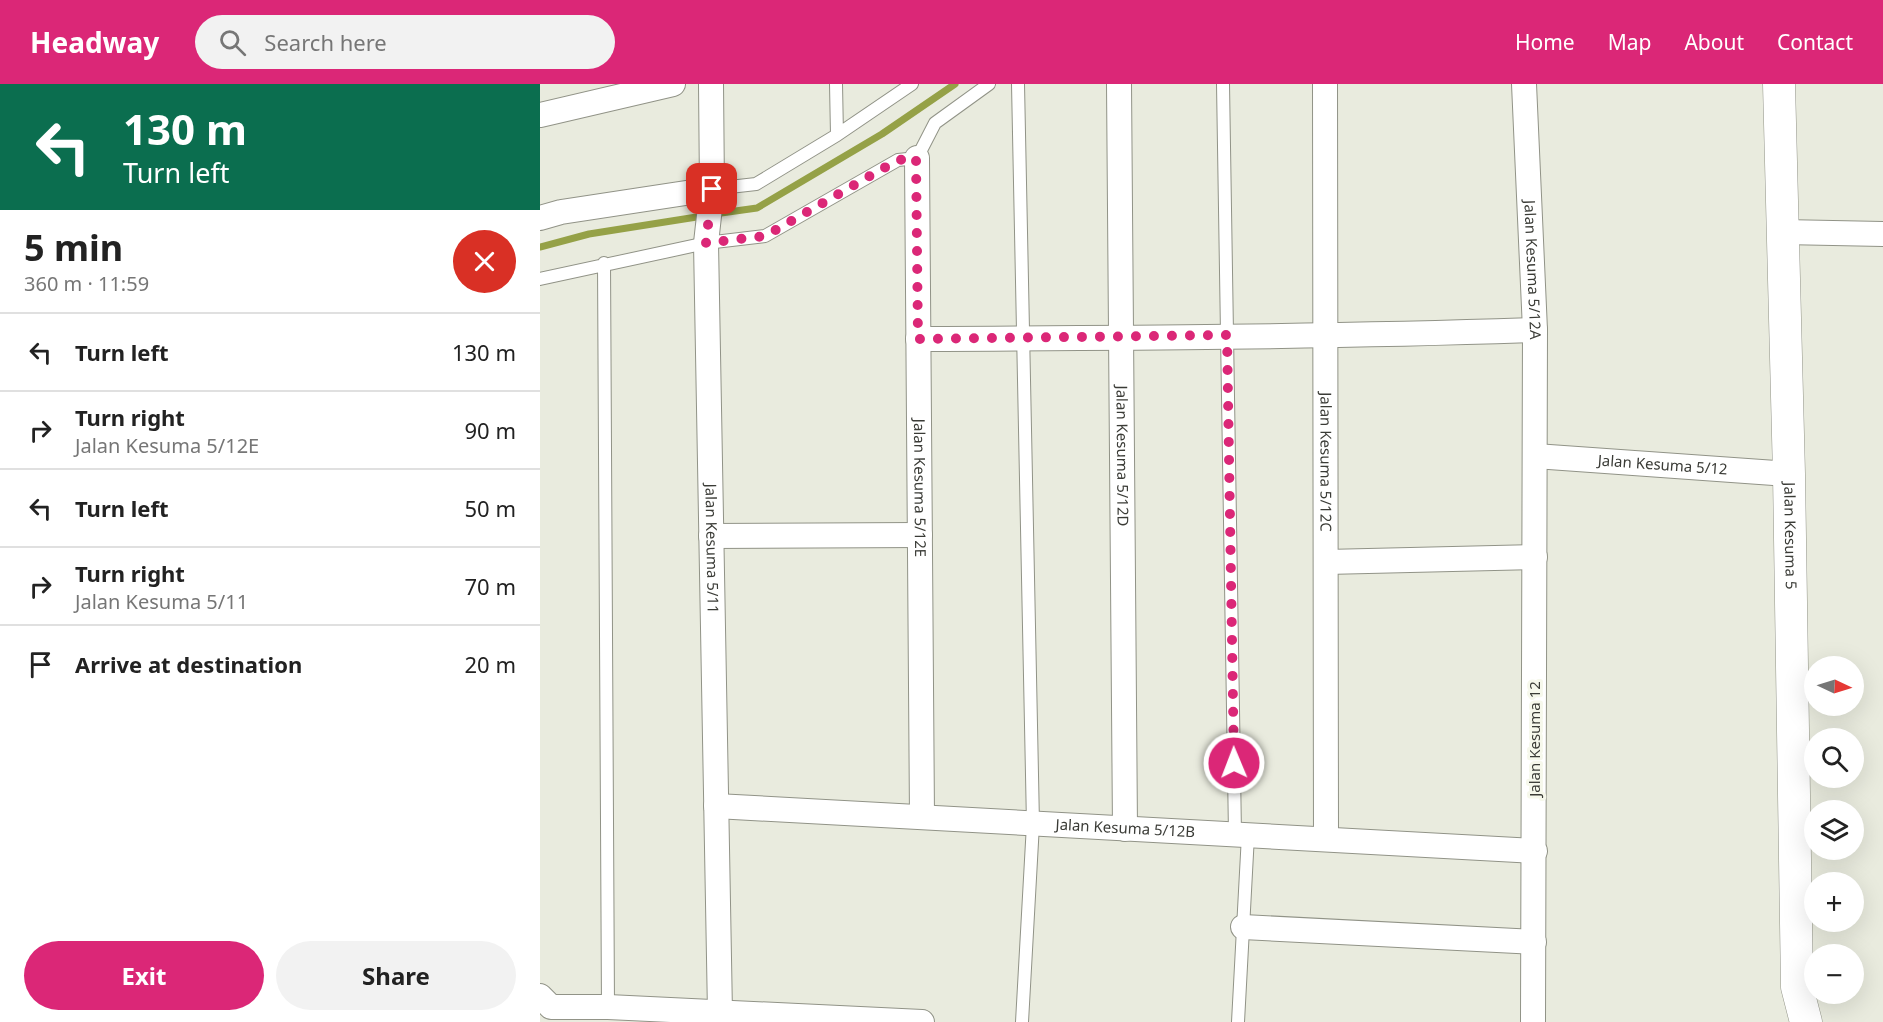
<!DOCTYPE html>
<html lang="en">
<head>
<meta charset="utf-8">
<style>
	:root { --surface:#fff; --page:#f2f2f2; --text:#222; --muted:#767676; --line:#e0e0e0; --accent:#db2777 }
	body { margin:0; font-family:"Noto Sans",sans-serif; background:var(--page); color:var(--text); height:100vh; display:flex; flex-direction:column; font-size:22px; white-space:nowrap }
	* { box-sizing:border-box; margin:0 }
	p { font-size:20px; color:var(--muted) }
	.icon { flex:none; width:33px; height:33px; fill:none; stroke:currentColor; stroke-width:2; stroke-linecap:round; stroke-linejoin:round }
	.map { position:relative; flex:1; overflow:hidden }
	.drawer { display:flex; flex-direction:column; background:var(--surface); width:540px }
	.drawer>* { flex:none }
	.guide { background:#0b6e4f; color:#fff; overflow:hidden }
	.needle { width:39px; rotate:94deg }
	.controls { position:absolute; left:1264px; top:572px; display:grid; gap:12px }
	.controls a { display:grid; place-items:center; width:60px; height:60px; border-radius:50%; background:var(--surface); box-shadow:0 6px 24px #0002; font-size:30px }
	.pin { position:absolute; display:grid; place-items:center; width:51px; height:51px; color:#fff; margin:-26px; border-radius:12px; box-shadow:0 3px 9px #0006 }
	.me { position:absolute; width:66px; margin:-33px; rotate:359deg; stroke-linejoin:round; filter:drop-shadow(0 0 4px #0008) }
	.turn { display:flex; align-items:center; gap:21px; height:126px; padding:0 24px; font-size:27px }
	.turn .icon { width:78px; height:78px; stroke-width:2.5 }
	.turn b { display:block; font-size:42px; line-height:51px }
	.round { display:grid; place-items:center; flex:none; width:63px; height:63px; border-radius:32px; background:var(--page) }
	.head { display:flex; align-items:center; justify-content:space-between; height:102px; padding:0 24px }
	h1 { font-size:36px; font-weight:700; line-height:45px }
	.primary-button { display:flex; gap:12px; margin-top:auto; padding:12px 24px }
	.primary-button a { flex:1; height:69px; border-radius:36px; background:var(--accent); color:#fff; font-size:24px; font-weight:700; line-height:69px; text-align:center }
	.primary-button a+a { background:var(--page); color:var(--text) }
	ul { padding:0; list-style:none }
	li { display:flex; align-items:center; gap:18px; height:78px; padding:0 24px; border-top:2px solid var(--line) }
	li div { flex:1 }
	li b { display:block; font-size:22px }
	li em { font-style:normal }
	header { display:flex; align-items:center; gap:36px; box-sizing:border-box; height:84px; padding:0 30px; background:var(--accent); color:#fff }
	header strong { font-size:28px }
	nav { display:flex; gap:33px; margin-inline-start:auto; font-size:21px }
	.search { width:420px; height:54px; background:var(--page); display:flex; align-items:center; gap:15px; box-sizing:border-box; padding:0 21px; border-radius:33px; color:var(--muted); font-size:22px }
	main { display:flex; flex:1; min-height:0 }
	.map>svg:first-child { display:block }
</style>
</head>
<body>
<header>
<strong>Headway</strong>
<div class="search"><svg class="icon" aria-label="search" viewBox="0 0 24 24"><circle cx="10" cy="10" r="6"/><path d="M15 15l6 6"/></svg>Search here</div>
<nav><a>Home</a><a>Map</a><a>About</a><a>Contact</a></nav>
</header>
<main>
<section class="drawer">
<div class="guide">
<div class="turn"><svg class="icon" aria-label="left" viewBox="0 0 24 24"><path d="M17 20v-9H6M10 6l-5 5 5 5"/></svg><div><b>130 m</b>Turn left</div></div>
</div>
<div class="head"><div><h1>5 min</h1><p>360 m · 11:59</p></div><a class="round" style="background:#d93025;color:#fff"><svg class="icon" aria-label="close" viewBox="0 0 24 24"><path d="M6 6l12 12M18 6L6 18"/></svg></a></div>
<ul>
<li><svg class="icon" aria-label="left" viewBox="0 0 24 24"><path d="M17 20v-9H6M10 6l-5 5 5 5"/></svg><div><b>Turn left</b></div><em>130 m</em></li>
<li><svg class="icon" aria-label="right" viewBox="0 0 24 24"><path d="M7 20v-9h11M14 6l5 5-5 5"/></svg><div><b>Turn right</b><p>Jalan Kesuma 5/12E</p></div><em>90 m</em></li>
<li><svg class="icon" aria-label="left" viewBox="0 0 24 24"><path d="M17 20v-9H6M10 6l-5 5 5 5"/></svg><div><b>Turn left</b></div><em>50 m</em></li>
<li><svg class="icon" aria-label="right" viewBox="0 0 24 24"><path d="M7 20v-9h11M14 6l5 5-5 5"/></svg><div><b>Turn right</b><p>Jalan Kesuma 5/11</p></div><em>70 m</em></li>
<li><svg class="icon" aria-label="arrive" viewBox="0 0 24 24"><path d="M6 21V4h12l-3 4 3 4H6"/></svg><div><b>Arrive at destination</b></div><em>20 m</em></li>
</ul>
<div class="primary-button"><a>Exit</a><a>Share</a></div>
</section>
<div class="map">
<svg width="1343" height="938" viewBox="0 0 1343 938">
	<rect width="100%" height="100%" fill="#e9ebde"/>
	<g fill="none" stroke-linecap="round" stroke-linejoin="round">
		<path stroke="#95a147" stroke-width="7" d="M174 130 217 124 342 50 415 0
			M0 163 49 150 163 132"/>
		<g stroke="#919387" stroke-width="14">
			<path id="service" d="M296 0 297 51
				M478 0 493 740 482 938
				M683 0 695 750
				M172 105 216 100 297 51 372 0
				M64 179 68 923
				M0 195 166 159 225 152 358 76 377 74 395 39 449 0
				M698 938 708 751"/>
		</g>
		<g stroke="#919387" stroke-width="26">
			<g id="minor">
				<path id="s1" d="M171 0 172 105 166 159 180 929"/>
				<path id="s2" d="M579 0 585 745"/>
				<path id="s3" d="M785 0 786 755"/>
				<path id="s4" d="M984 0 995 246 993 938"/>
				<path d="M0 31 133 0"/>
				<path id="s5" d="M377 74 382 733"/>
				<path d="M0 134 21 128 172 105"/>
				<path d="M1243 148 1343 150"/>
				<path d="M378 255C584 254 789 253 995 246"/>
				<path id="s6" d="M995 372 1249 390"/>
				<path d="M171 452 380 451"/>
				<path d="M786 478 995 473"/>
				<path id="s7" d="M176 722 995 767"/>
				<path d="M703 843 994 858"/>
				<path d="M0 912 11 923H68L382 938"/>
			</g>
		</g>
		<g stroke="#919387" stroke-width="33">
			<g id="tertiary">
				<path id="s8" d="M1239 0 1249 390 1257 903 1266 938"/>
			</g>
		</g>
		<use href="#service" stroke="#fff" stroke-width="12"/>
		<use href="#minor" stroke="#fff" stroke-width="24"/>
		<use href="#tertiary" stroke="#fff" stroke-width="32"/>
	</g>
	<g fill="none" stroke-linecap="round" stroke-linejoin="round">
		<path stroke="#db2777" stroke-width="10" stroke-dasharray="0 18" d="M172 105 166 159 225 152 358 76 376 74 378 255 687 251 694 679"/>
	</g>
	<g text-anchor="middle" stroke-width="6" stroke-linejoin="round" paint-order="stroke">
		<g font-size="15" fill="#3a3b36" stroke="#f6f8eb">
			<text dy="5" stroke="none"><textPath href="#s4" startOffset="186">Jalan Kesuma 5/12A</textPath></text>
			<text dy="5" stroke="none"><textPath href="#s2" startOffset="372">Jalan Kesuma 5/12D</textPath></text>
			<text dy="5" stroke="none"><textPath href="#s3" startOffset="378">Jalan Kesuma 5/12C</textPath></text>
			<text dy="5" stroke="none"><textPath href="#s6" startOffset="128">Jalan Kesuma 5/12</textPath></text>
			<text dy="5" stroke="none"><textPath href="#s5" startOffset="330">Jalan Kesuma 5/12E</textPath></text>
			<text dy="5" stroke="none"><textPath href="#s8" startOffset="452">Jalan Kesuma 5</textPath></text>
			<text dy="5" stroke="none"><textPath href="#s1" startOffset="465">Jalan Kesuma 5/11</textPath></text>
			<text transform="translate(995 655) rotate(-90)" y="5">Jalan Kesuma 12</text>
			<text dy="5" stroke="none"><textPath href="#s7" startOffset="410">Jalan Kesuma 5/12B</textPath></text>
		</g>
	</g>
</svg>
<div class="controls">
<a><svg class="needle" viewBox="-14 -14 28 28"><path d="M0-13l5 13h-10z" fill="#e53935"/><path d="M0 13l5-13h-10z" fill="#767676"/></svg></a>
<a><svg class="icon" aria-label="search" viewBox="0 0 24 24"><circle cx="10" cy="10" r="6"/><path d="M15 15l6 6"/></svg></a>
<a><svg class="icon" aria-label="layers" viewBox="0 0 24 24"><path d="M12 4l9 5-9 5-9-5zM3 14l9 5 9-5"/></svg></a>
<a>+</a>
<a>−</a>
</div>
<div class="pin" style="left:172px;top:105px;background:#d93025"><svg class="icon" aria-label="arrive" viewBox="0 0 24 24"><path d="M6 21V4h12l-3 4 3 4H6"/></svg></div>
<svg class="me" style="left:694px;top:679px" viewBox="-20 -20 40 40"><circle r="17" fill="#db2777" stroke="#fff" stroke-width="3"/><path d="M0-11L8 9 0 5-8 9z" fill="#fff"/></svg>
</div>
</main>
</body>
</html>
